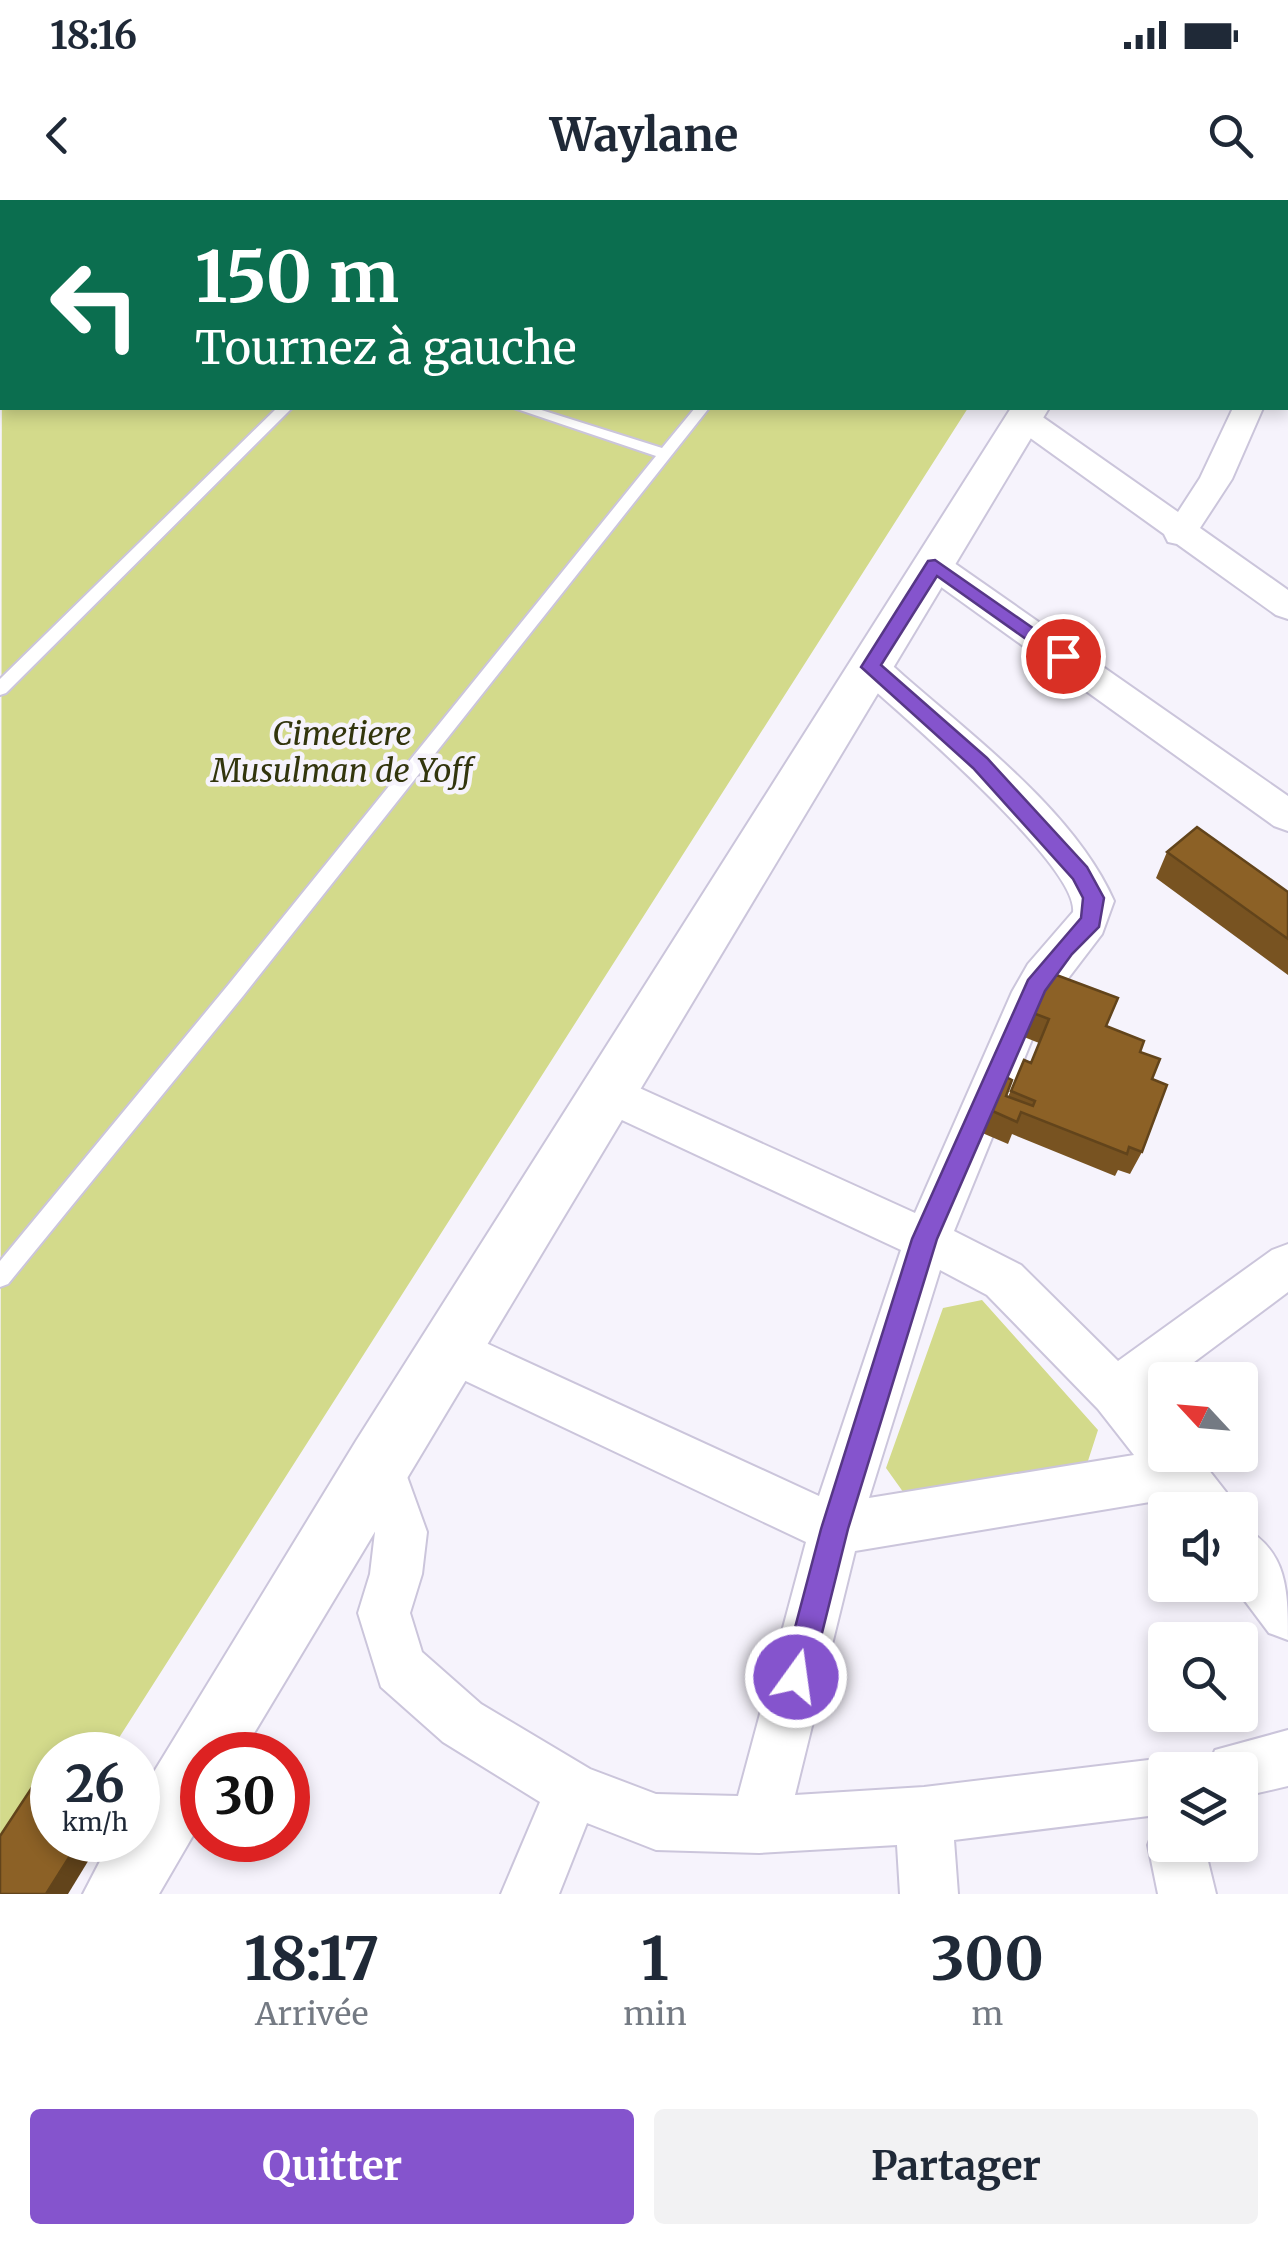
<!DOCTYPE html>
<html lang="fr">
<head>
<meta charset="utf-8">
<style>
	:root { --surface:#fff; --page:#f2f2f3; --text:#1f2937; --muted:#747a83; --accent:#8554cd }
	body { margin:0; font-family:Merriweather,serif; background:var(--page); color:var(--text); height:100vh; display:flex; flex-direction:column; font-size:38px; white-space:nowrap }
	* { box-sizing:border-box; margin:0 }
	p { font-size:32px; color:var(--muted) }
	.icon { flex:none; width:55px; height:55px; fill:none; stroke:currentColor; stroke-width:2; stroke-linecap:round; stroke-linejoin:round }
	.map { position:relative; height:1694px; overflow:hidden }
	.sheet { display:flex; flex-direction:column; background:var(--surface); flex:1 }
	.sheet>* { flex:none }
	.banner { position:absolute; left:0px; top:0px; width:1290px; height:210px; box-shadow:0 5px 15px #0003; background:#0b6e4f; color:#fff; overflow:hidden }
	.needle { width:65px; rotate:296deg }
	.controls { position:absolute; left:1148px; top:1162px; display:grid; gap:20px }
	.controls a { display:grid; place-items:center; width:110px; height:110px; border-radius:10px; background:var(--surface); box-shadow:0 5px 15px #0003; font-size:50px }
	.speed { position:absolute; left:30px; top:1532px; display:flex; gap:20px; font-size:50px; font-weight:700; text-align:center }
	.speed>* { display:grid; place-content:center; width:130px; height:130px; border-radius:50%; background:var(--surface); box-shadow:0 5px 15px #0003; line-height:1 }
	.speed small { font-size:25px; font-weight:400 }
	.speed .limit { border:15px solid #d22; background:#fff; color:#111 }
	.pin { position:absolute; display:grid; place-items:center; width:85px; height:85px; color:#fff; margin:-42px; border:5px solid #fff; border-radius:50%; box-shadow:0 2px 10px #0007 }
	.me { position:absolute; width:110px; margin:-55px; rotate:14deg; stroke-linejoin:round; filter:drop-shadow(0 0 8px #0008) }
	.turn { display:flex; align-items:center; gap:35px; height:210px; padding:0 30px; font-size:45px }
	.turn .icon { width:130px; height:130px; stroke-width:2.5 }
	.turn b { display:block; font-size:70px; line-height:85px }
	.eta { display:flex; justify-content:space-evenly; align-items:center; height:170px; text-align:center }
	.eta b { font-size:60px; font-weight:700; line-height:70px }
	.primary-button { display:flex; gap:20px; margin-top:auto; padding:20px 30px }
	.primary-button a { flex:1; height:115px; border-radius:10px; background:var(--accent); color:#fff; font-size:40px; font-weight:700; line-height:115px; text-align:center }
	.primary-button a+a { background:var(--page); color:var(--text) }
	.status { display:flex; justify-content:space-between; align-items:center; height:70px; padding:0 50px; background:var(--surface); direction:ltr }
	.status svg { height:28px; fill:currentColor }
	header { display:flex; justify-content:space-between; align-items:center; height:130px; padding:0 30px; background:var(--surface); font-size:45px; font-weight:700 }
	.map>svg:first-child { display:block }
</style>
</head>
<body>
<div class="status"><b>18:16</b><svg viewBox="0 0 49 12"><path d="M0 12V9h3v3zM5 12V6h3v6zM10 12V3h3v9zM15 12V0h3v12zM26 1h20v11H26zM47 4h2v5h-2z"/></svg></div>
<header><svg class="icon" aria-label="back" viewBox="0 0 24 24"><path d="M15 5l-7 7 7 7"/></svg>Waylane<svg class="icon" aria-label="search" viewBox="0 0 24 24"><circle cx="10" cy="10" r="6"/><path d="M15 15l6 6"/></svg></header>
<div class="map">
<svg width="1288" height="1694" viewBox="0 0 1288 1694">
	<rect width="100%" height="100%" fill="#f6f3fc"/>
	<path fill="#d3da8b" d="M0 0H1100L2 2V9Z
		M2 84V208H968L108 1555H52V1640L19 1694H0Z
		M982 1100 1098 1230 1087 1264 906 1296 886 1268 943 1108Z"/>
	<g fill="none" stroke-linecap="round" stroke-linejoin="round">
		<g stroke="#cbc5db" stroke-width="4">
			<path id="service" d="M364 0H384L385 2H365Z
				M2 39V48L0 49V40Z
				M0 119H2V128H0Z
				M277 208H292L6 493 0 495V479Z
				M514 208H535L662 248 695 208H709L243 796 8 1084 0 1087V1061L229 784 656 256Z"/>
		</g>
		<g stroke="#cbc5db" stroke-width="4">
			<path id="minor" d="M1023 208 1034 211 1178 312 1200 278 1233 208H1263L1232 279 1200 328 1288 390V419L1276 415 1177 344 1168 342 1164 334 1012 225 1007 218 1012 211Z
				M935 355 947 358 1288 596V631L1274 626 923 374 918 366 923 358Z
				M871 454 884 458 904 476C976 539 1075 613 1114 701L1102 734 1044 810 954 1031 1021 1065 1118 1161 1272 1050 1288 1044V1092L1170 1180H1165L1149 1196 1165 1215V1255H1197L1226 1292 1233 1310H1176L1168 1299 855 1351 795 1595 924 1587 1165 1558 1186 1570H1165V1614L954 1640 958 1694H900L897 1645 759 1653 656 1650 587 1623 559 1694H501L540 1602 443 1542 381 1487 358 1413 370 1374 375 1332 353 1263 360 1246 378 1238 396 1246 427 1332 422 1374 410 1413 422 1452 481 1504 590 1569 656 1594 738 1596 806 1342 434 1166 427 1150 434 1134 451 1127 819 1296 901 1050 594 907 587 894 594 881 609 875 624 881 915 1013 1012 792 1028 764 1073 712C1079 666 898 511 858 476L853 467 858 458ZM940 1070 987 1095 1098 1209 1134 1255 869 1298Z
				M1240 1326C1288 1349 1288 1391 1288 1440L1269 1433 1233 1385H1240Z
				M1288 1530V1586L1240 1597V1570H1207L1215 1550Z
				M1165 1621V1645H1204L1216 1694H1158L1148 1645 1156 1625Z"/>
		</g>
		<g stroke="#cbc5db" stroke-width="4">
			<path id="tertiary" d="M1011 208H1049L241 1555H202V1620L159 1694H83L111 1640H138V1598L356 1241Z"/>
		</g>
		<use href="#service" fill="#fff" fill-rule="evenodd"/>
		<use href="#minor" fill="#fff" fill-rule="evenodd"/>
		<use href="#tertiary" fill="#fff" fill-rule="evenodd"/>
	</g>
	<path fill="#785321" d="M1167 652 1288 692V775L1156 678Z
		M1033 813 1106 826 1140 852 1152 879 1142 952 1130 974 1118 970 1115 976 1012 934 1008 944 980 932 988 909 1006 896 1008 897 1024 860 1031 863 1039 843 1024 837Z"/>
	<path fill="#62441b" d="M80 1640H101L68 1694H46Z"/>
	<path fill="#8c6126" stroke="#62441b" stroke-width="2.5" d="M1197 627 1288 692V739L1167 652Z
		M1051 773 1118 798 1106 826 1144 841 1140 852 1160 859 1152 879 1167 885 1142 952 1129 947 1127 954 1021 912 1017 922 988 909 1002 875 1012 880 1006 896 1033 906 1035 901 1011 891 1024 860 1031 863 1049 819 1033 813Z
		M50 1560 52 1561V1640H80L46 1694H0V1636Z"/>
	<path fill="#8554cd" stroke="#563785" stroke-width="2.5" d="M935 360 1073 456 1070 461H1057L937 376 881 465 987 558 1087 667 1104 698 1099 727 1072 754 1045 791 937 1039 848 1329 811 1477 807 1487 796 1491 786 1487 782 1477 821 1329 912 1039 1028 780 1081 718 1083 698 1073 679 973 568 861 467 928 361Z"/>
	<g text-anchor="middle" stroke-width="9" stroke-linejoin="round" paint-order="stroke">
		<g font-size="32" font-style="italic" fill="#32350d" stroke="#f6f3fc">
			<text x="342" y="545">Cimetiere<tspan x="342" dy="37">Musulman de Yoff</tspan></text>
		</g>
	</g>
</svg>
<div class="controls">
<a><svg class="needle" viewBox="-14 -14 28 28"><path d="M0-13l5 13h-10z" fill="#e53935"/><path d="M0 13l5-13h-10z" fill="#747a83"/></svg></a>
<a><svg class="icon" aria-label="sound" viewBox="0 0 24 24"><path d="M4 9h4l5-4v14l-5-4H4zM17 9q2 3 0 6"/></svg></a>
<a><svg class="icon" aria-label="search" viewBox="0 0 24 24"><circle cx="10" cy="10" r="6"/><path d="M15 15l6 6"/></svg></a>
<a><svg class="icon" aria-label="layers" viewBox="0 0 24 24"><path d="M12 4l9 5-9 5-9-5zM3 14l9 5 9-5"/></svg></a>
</div>
<div class="speed"><div>26<small>km/h</small></div><div class="limit">30</div></div>
<div class="pin" style="left:1063px;top:456px;background:#d93025"><svg class="icon" aria-label="arrive" viewBox="0 0 24 24"><path d="M6 21V4h12l-3 4 3 4H6"/></svg></div>
<svg class="me" style="left:796px;top:1477px" viewBox="-20 -20 40 40"><circle r="17" fill="#8554cd" stroke="#fff" stroke-width="3"/><path d="M0-11L8 9 0 5-8 9z" fill="#fff"/></svg>
<div class="banner">
<div class="turn"><svg class="icon" aria-label="left" viewBox="0 0 24 24"><path d="M17 20v-9H6M10 6l-5 5 5 5"/></svg><div><b>150 m</b>Tournez à gauche</div></div>
</div>
</div>
<section class="sheet">
<div class="eta">
<div><b>18:17</b><p>Arrivée</p></div>
<div><b>1</b><p>min</p></div>
<div><b>300</b><p>m</p></div>
</div>
<div class="primary-button"><a>Quitter</a><a>Partager</a></div>
</section>
</body>
</html>
